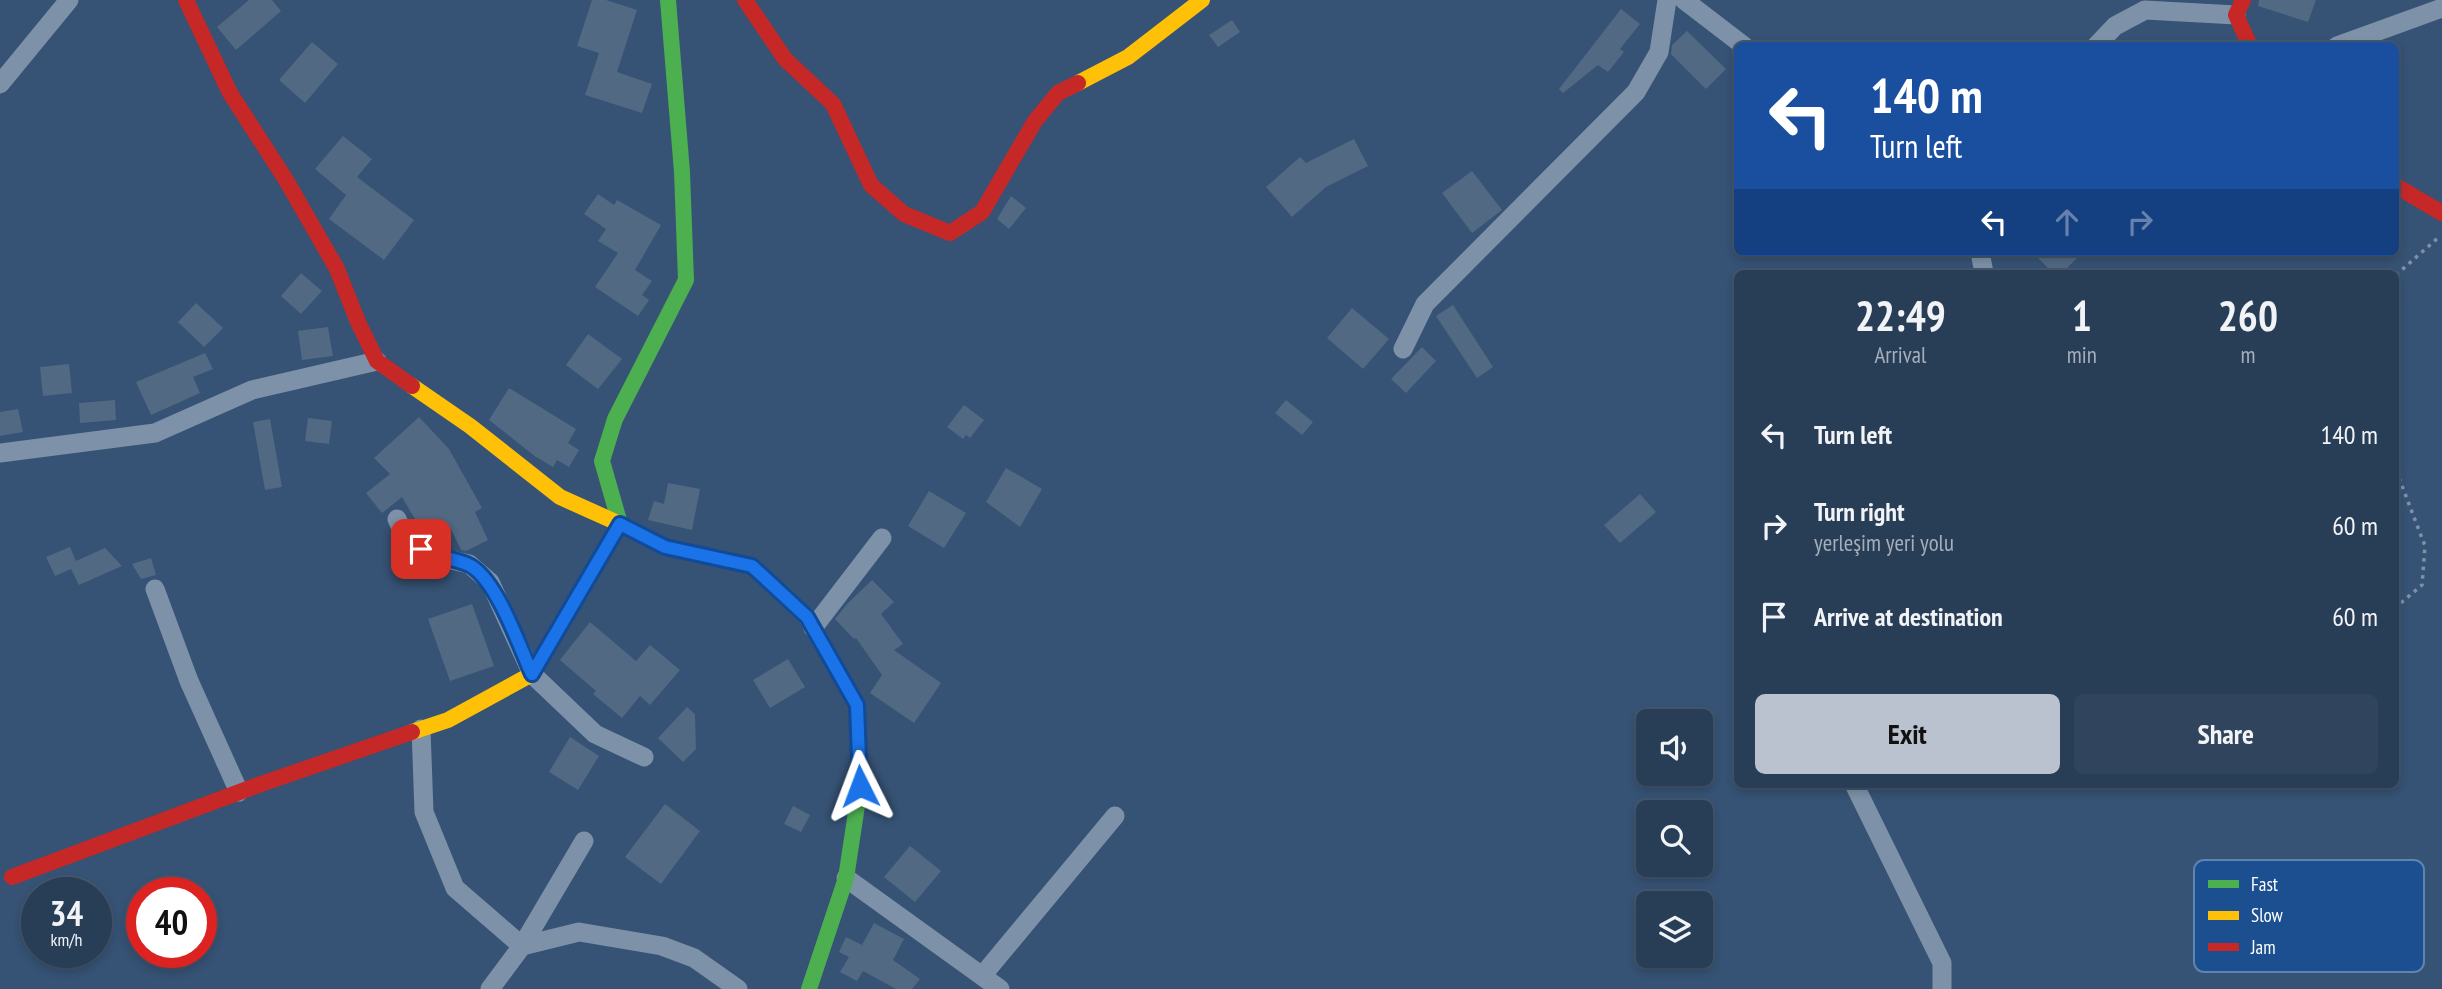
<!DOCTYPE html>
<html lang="en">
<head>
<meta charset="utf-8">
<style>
	:root { --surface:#283e57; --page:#30455d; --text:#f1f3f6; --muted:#a5aeba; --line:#44576d; --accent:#b9c2ce }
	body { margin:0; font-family:"PT Sans Narrow",sans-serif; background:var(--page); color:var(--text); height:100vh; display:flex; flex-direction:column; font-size:26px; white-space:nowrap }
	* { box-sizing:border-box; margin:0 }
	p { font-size:23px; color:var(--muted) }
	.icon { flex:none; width:38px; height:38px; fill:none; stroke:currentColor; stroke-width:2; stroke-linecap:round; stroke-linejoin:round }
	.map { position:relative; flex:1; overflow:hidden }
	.details { position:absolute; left:1734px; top:270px; width:665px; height:518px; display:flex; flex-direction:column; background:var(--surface); border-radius:10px; box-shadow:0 4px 10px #0003,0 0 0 2px var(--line) }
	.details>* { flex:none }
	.guide { position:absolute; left:1734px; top:42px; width:665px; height:214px; border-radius:10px; box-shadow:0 4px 10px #0003,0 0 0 2px var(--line); background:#1a4fa0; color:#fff; overflow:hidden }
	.tools { position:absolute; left:1636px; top:709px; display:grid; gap:14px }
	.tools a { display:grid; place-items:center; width:77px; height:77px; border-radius:10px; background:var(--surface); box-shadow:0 4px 10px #0003,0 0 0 2px var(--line); font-size:35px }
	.speed { position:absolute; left:21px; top:877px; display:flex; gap:14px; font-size:35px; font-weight:700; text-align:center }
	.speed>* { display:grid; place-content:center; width:91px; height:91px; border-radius:50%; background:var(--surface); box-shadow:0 4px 10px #0003,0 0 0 2px var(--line); line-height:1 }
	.speed small { font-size:18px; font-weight:400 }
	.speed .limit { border:10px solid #d22; background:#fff; color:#111 }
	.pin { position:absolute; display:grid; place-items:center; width:60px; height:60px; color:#fff; margin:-30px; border-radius:14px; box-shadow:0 4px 10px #0006 }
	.me { position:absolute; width:77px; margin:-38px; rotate:357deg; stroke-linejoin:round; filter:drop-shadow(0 0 5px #0008) }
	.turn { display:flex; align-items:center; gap:24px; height:147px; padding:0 21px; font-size:32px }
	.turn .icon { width:91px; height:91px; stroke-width:2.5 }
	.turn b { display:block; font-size:49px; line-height:60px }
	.lanes { display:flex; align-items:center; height:66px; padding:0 21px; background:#0003; justify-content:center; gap:35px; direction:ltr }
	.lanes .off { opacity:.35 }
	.eta { display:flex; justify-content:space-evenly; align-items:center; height:119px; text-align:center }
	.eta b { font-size:42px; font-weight:800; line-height:49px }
	.action { display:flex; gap:14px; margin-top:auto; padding:14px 21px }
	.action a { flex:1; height:80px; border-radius:10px; background:var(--accent); color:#111; font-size:28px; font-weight:800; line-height:80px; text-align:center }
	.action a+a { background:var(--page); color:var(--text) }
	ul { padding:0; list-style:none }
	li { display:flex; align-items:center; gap:21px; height:91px; padding:0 21px }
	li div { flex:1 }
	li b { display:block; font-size:26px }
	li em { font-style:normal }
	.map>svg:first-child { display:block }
</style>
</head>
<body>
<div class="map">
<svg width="2442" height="989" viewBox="0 0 2442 989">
	<rect width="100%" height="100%" fill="#365274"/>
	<path fill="#526984" d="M249 0H272L281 11 236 50 217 27Z
		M592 0H606L637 10 617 72 652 84 642 113 585 95 599 53 577 46Z
		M2259 0H2316L2308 22 2258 6Z
		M1621 9 1640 24 1620 49 1624 52 1608 72 1598 65 1563 93 1559 89Z
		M1232 20 1240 32 1218 47 1209 35Z
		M1687 31 1726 69 1706 89 1671 54 1672 45Z
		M312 42 338 64 305 103 279 80Z
		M343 136 372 159 357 177 414 220 384 260 329 219 346 195 315 169Z
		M1354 139 1368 166 1326 187 1292 217 1266 187 1300 157 1306 163Z
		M1472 171 1502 210 1472 233 1442 193Z
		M598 194 614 205 617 200 661 225 635 270 652 281 642 295 649 300 638 316 595 287 618 253 598 241 606 229 584 214Z
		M1011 196 1026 208 1009 229 997 219Z
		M2032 252H2083L2062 273H2053Z
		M301 273 322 291 301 314 281 296Z
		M196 303 223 328 204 347 178 322Z
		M1453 305 1493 367 1477 378 1436 316Z
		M1352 308 1389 339 1363 369 1327 338Z
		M328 327 333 356 302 360 298 331Z
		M588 334 622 359 598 389 566 365Z
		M1422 347 1436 361 1406 393 1391 379Z
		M205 353 213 369 193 377 200 393 151 415 136 382Z
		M69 364 72 393 43 396 40 367Z
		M509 388 576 429 568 443 579 450 569 467 557 460 553 467 536 457 489 420Z
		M115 400 116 420 80 423 79 403Z
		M1286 400 1313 422 1302 435 1275 413Z
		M964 405 984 420 970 438 966 435 963 439 947 427Z
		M18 409 23 432 0 436V412Z
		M419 417 449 449 482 508 475 512 488 540 466 551 461 550 450 527 426 538 402 497 382 513 366 493 390 474 374 458Z
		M308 418 332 421 329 444 305 441Z
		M270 419 282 487 265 490 253 422Z
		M1006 468 1042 489 1020 527 986 502Z
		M668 483 700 489 692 530 648 520 654 501 664 504Z
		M929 491 966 513 944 548 908 526Z
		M1640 494 1656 512 1620 543 1604 525Z
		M70 547 76 561 105 548 122 566 79 585 71 569 55 576 46 557Z
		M151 558 156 575 141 579 132 564Z
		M872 580 894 602 881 614 903 644 894 650 941 683 914 723 870 693 882 675 856 638 854 639 835 619 847 604Z
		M472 604 494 666 450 681 428 619Z
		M590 622 636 661 650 645 680 670 650 705 640 696 622 718 593 694 596 691 560 660Z
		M788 659 805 687 770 708 753 680Z
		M687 707 695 714 696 749 683 762 658 738Z
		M570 737 599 756 578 790 549 772Z
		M665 804 700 831 661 884 625 857Z
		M793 806 810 815 801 832 784 824Z
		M910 846 941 871 915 902 884 877Z
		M874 923 904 939 893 960 920 979 912 989H896L863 971 857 981 840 972 849 957 839 952 846 937 862 945Z"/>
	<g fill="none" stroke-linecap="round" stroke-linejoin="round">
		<path stroke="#7d92a8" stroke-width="3.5" stroke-dasharray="3.5 5" stroke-linecap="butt" d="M2396 275 2439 237
			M2396 470 2425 546 2422 585 2396 607"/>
		<path stroke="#7d92a8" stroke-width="19" d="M1684 0 1744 46
			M2096 46 2115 26 2145 10 2236 15
			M2337 46 2442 8
			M0 84 69 0
			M1980 252 1984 273
			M1403 349 1425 304 1636 92 1659 52 1667 0
			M0 453 155 433 252 390 377 361
			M397 519 408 543 434 556 469 564 490 582 532 674 595 734 644 757
			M155 589 189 681 239 792
			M813 628 882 538
			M421 729 424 812 455 888 522 946 579 932 662 946 694 958 738 989
			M1854 784 1942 963V989
			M846 878 1000 989
			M982 976 1115 816
			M490 989 522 946 584 841"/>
		<path stroke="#4caf50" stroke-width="16" d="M651 540 620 524 602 461 615 419 686 280 682 172 668 0
			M809 989 846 878 860 786 858 738"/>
		<path stroke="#ffc107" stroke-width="16" d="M1078 83 1128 57 1202 0
			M412 386 470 426 560 497 620 524 532 674 448 720 412 732
			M651 540 665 547 752 566 806 617 857 705 858 738"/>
		<path stroke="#c62828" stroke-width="16" d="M186 0 230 93 286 180 337 269 358 322 377 361 412 386
			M745 0 785 59 833 104 871 185 904 214 950 233 982 212 1035 121 1058 93 1078 83
			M2243 0 2236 15 2250 46
			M2396 186 2442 213
			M12 877 261 784 412 732"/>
	</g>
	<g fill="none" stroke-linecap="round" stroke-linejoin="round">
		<g stroke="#114b97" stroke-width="18">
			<path id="route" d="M421 549C436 557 452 558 467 564 496 576 519 646 532 674L620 524 665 547 752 566 807 617 857 705 860 786"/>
		</g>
		<use href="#route" stroke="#1a73e8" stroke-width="12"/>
	</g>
	<rect x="2194" y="860" width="230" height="112" rx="10" fill="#1b4f8f" stroke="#5f84b1" stroke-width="2"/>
	<rect x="2208" y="880" width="31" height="8" fill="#4caf50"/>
	<rect x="2208" y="911" width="31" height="9" fill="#ffc107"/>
	<rect x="2208" y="943" width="31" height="8" fill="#c62828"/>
	<g font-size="19" fill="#fff">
		<text x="2251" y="891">Fast</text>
		<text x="2251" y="922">Slow</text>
		<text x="2251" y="954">Jam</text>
	</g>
</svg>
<div class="tools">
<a><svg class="icon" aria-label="sound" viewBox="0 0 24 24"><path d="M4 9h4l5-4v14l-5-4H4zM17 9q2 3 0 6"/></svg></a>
<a><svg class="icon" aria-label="search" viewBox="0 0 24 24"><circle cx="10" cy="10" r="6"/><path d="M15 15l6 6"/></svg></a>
<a><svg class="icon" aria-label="layers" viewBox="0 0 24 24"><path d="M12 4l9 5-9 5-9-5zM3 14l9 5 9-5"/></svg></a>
</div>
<div class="speed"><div>34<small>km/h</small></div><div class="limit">40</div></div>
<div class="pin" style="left:421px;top:549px;background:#d93025"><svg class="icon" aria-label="arrive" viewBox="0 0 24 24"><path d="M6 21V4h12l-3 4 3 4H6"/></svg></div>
<svg class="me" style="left:860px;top:786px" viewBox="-20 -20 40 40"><path d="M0-17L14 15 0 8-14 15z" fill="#1a73e8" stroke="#fff" stroke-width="4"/></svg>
<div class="guide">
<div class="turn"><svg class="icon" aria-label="left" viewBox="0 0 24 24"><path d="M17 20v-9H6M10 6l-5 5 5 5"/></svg><div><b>140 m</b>Turn left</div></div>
<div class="lanes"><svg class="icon" aria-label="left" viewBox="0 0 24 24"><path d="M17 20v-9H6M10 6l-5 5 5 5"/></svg><svg class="icon off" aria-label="ahead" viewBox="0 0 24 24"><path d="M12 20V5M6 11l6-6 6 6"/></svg><svg class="icon off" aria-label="right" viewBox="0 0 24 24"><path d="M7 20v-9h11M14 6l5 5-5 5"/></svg></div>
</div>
<section class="details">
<div class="eta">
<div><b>22:49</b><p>Arrival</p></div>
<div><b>1</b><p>min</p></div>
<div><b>260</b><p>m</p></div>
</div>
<ul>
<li><svg class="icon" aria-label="left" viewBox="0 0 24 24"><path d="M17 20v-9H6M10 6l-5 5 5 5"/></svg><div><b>Turn left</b></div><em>140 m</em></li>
<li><svg class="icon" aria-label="right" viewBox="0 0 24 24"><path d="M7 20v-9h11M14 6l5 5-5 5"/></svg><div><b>Turn right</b><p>yerleşim yeri yolu</p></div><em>60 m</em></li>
<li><svg class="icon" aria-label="arrive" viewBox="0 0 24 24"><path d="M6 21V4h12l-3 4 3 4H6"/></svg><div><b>Arrive at destination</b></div><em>60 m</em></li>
</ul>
<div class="action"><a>Exit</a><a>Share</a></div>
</section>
</div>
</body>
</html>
